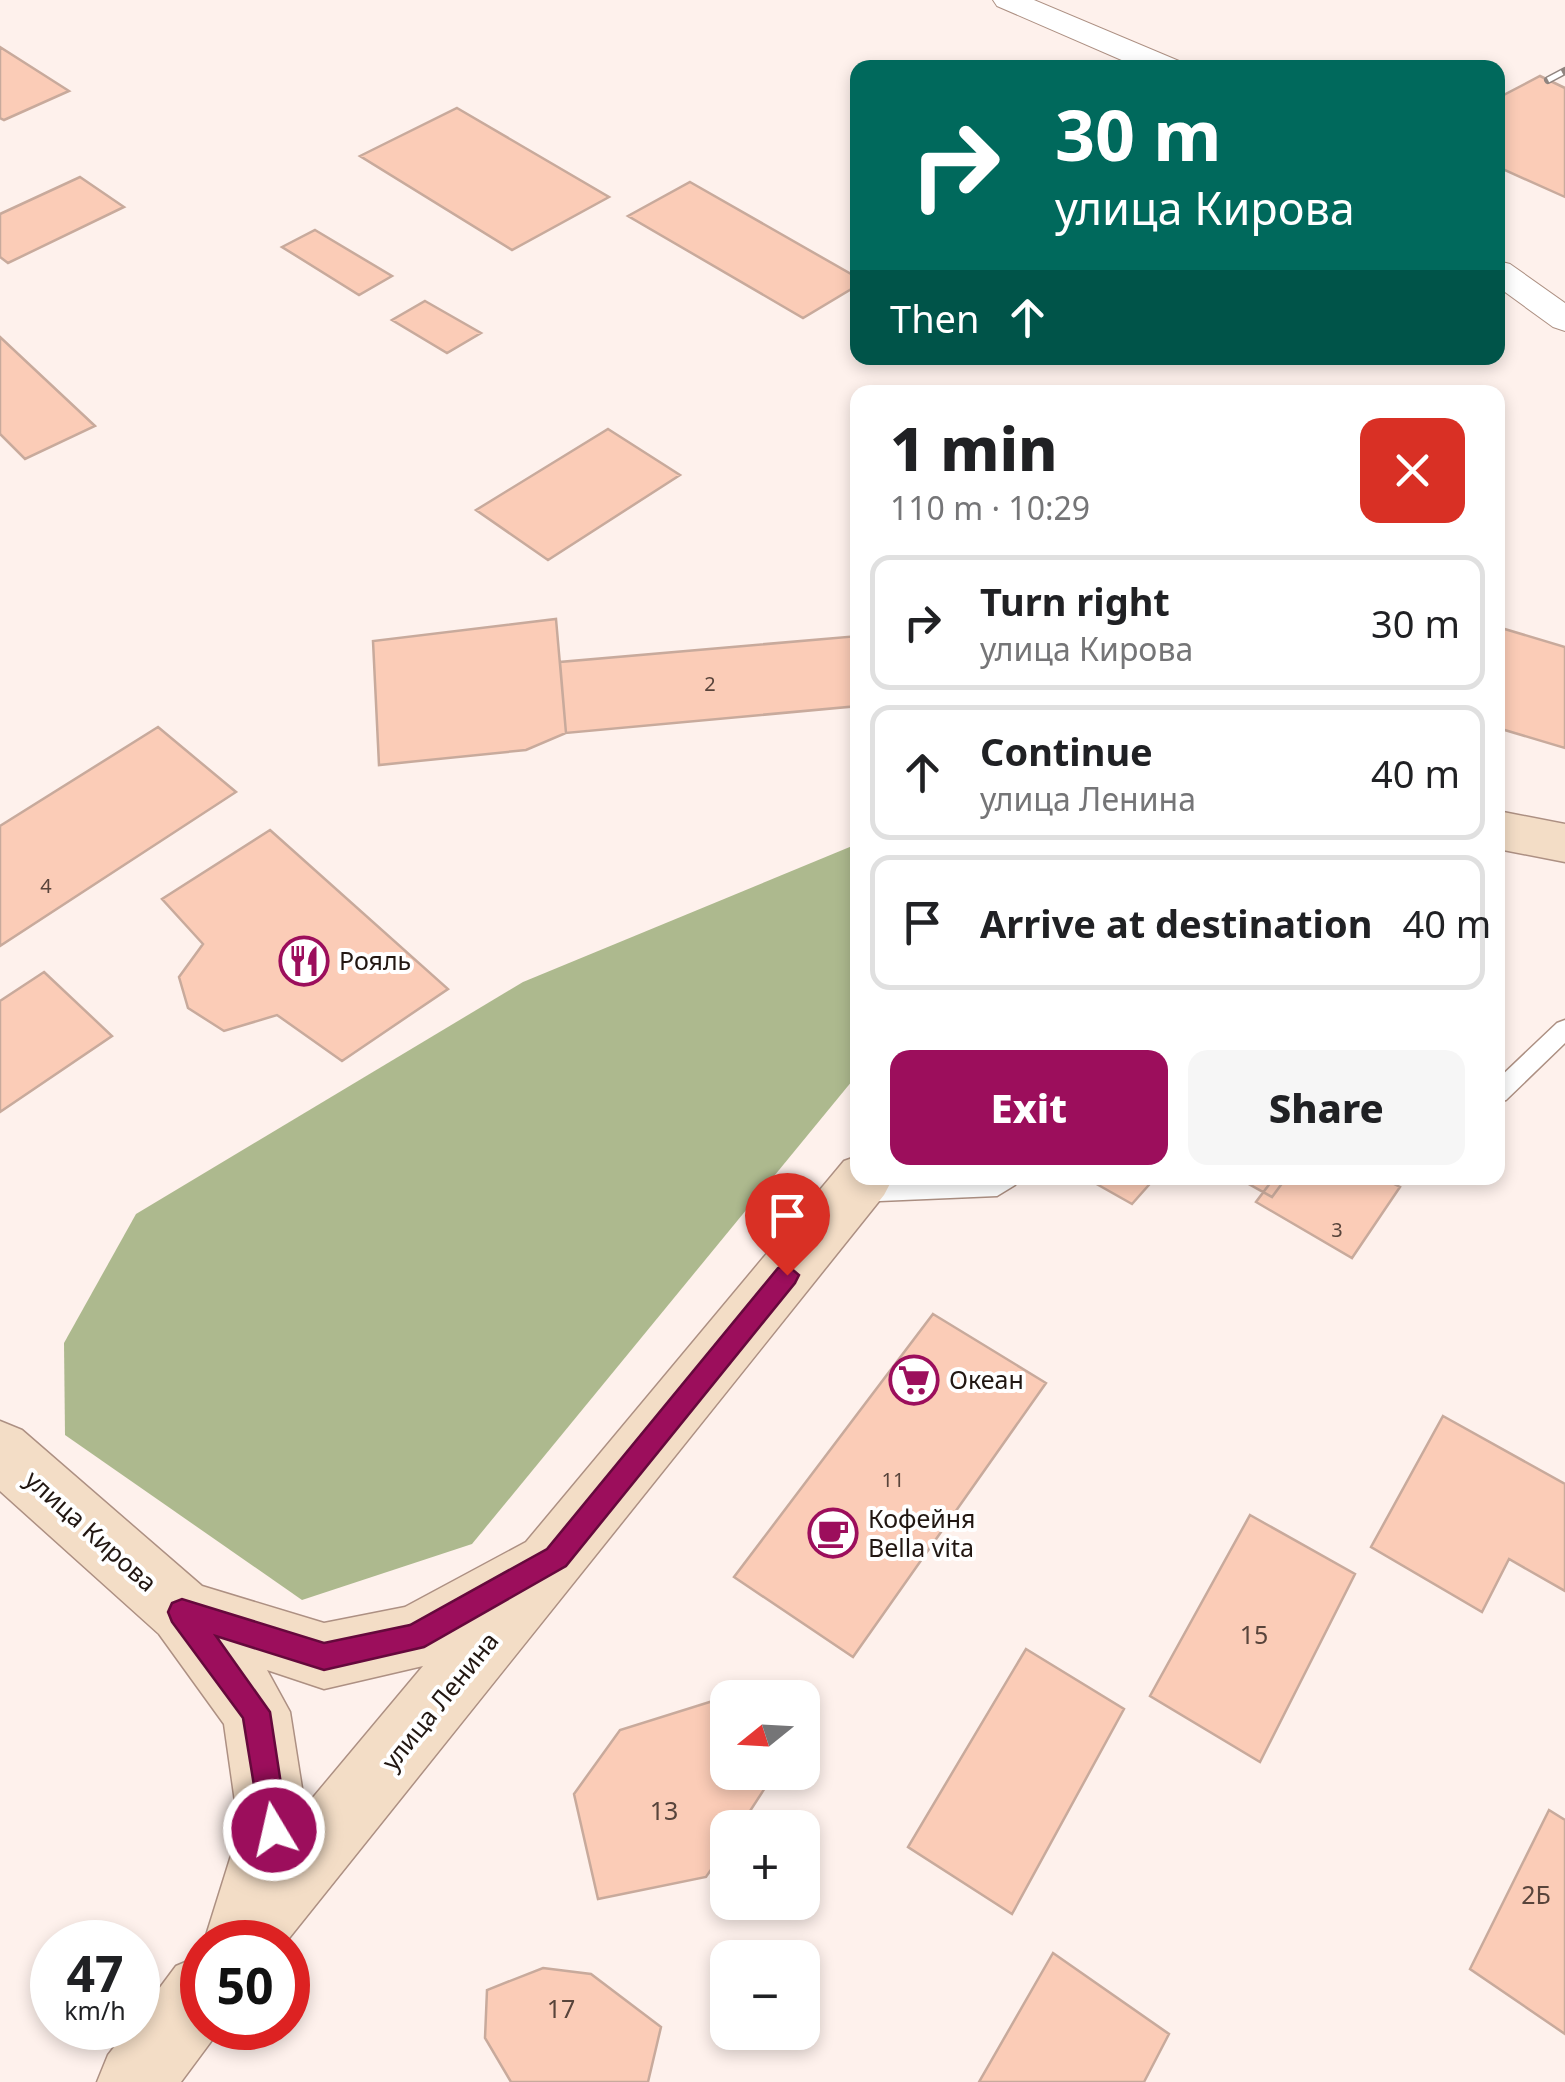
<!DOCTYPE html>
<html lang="en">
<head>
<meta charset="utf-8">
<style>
	:root { --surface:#fff; --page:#f6f6f6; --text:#202124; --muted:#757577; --line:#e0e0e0; --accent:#9c0e5c }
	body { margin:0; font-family:"Noto Sans",sans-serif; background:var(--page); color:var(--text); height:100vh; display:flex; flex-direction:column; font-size:38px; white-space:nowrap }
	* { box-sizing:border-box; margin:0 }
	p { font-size:32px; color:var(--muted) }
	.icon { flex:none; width:55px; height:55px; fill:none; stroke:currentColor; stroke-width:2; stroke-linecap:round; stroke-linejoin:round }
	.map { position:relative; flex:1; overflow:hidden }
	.drawer { position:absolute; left:850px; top:385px; width:655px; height:800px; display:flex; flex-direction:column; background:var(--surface); border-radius:20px; box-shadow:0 5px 15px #0003 }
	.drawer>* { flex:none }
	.guide { position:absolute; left:850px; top:60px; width:655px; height:305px; border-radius:20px; box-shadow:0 5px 15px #0003; background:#00695c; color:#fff; overflow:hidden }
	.needle { width:65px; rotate:252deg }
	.fabs { position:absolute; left:710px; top:1680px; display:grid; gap:20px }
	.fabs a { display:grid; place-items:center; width:110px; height:110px; border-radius:20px; background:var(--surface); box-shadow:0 5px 15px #0003; font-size:50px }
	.speed { position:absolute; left:30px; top:1920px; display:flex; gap:20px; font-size:50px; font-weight:700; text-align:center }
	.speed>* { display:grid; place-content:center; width:130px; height:130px; border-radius:50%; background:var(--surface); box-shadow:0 5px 15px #0003; line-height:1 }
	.speed small { font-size:25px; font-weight:400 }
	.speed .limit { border:15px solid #d22; background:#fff; color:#111 }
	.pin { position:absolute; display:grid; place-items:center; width:85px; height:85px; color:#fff; margin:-102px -42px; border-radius:50% 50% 50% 0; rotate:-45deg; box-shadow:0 0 10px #0007 }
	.pin .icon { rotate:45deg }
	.me { position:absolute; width:110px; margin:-55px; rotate:351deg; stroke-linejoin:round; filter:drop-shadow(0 0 8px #0008) }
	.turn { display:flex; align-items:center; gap:35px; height:210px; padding:0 40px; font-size:45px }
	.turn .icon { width:130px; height:130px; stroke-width:2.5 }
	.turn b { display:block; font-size:70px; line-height:85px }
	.then { display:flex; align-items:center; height:95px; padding:0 40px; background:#0003; gap:20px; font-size:38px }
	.round { display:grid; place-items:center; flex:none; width:105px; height:105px; border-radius:20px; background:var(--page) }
	.head { display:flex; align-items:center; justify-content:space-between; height:170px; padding:0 40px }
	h1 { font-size:60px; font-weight:800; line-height:75px }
	.button { display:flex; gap:20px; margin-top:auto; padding:20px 40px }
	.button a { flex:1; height:115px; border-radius:20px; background:var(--accent); color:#fff; font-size:40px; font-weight:800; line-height:115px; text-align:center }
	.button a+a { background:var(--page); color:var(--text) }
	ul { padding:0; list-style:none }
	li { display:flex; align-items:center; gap:30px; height:135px; margin:0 20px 15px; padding:0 20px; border:5px solid var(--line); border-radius:20px }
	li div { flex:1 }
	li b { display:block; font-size:38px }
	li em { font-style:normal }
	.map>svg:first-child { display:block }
</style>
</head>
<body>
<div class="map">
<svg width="1565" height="2082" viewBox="0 0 1565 2082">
	<rect width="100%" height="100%" fill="#fef1ec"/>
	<path fill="#adb98e" d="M857 844V1075L472 1544 302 1600 65 1435 64 1343 136 1214 523 982Z"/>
	<path fill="#fbccb7" stroke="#c8aa9c" stroke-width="2.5" d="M0 47 69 91 4 120 0 118Z
		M1540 76 1565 88V197L1498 167V98Z
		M457 108 609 197 512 250 360 156Z
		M80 177 124 207 8 263 0 257V214Z
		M690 182 858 278V285L803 318 628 216Z
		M315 230 392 276 359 295 282 247Z
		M425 301 481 333 447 353 392 320Z
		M0 337 95 426 25 459 0 434Z
		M608 429 680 475 548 560 476 510Z
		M556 619 566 733 526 750 379 765 373 641Z
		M1498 627 1565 647V748L1498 728Z
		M858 636V706L566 733 560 662Z
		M158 727 236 792 0 946V826Z
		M270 830 448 989 342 1061 277 1015 224 1031 188 1008 179 977 203 944 162 899Z
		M44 972 112 1036 0 1112V1001Z
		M1086 1178H1155L1132 1204Z
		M1238 1178H1286L1272 1197Z
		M1274 1178H1382L1400 1187 1352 1258 1256 1202Z
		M933 1314 1046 1383 853 1657 734 1577Z
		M1443 1416 1565 1484V1591L1509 1559 1482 1612 1371 1547Z
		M1250 1515 1355 1574 1260 1762 1150 1696Z
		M1026 1649 1124 1709 1012 1914 908 1847Z
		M716 1700 728 1715V1772L774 1774 739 1828H728V1845L706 1877 598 1899 574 1794 620 1730Z
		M1549 1810 1565 1820V2034L1470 1969Z
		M1053 1953 1169 2034 1144 2082H979Z
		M543 1968 591 1974 661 2027 648 2082H511L485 2038 487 1990Z"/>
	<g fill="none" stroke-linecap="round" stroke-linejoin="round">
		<g stroke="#ad9083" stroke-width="3">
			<path id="lane" d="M1565 1020V1043L1506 1100 1498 1102V1079L1557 1023Z
				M963 1178H1019L1015 1185 997 1196 856 1202 848 1199 844 1192 848 1185 856 1182Z"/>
		</g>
		<g stroke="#ad9083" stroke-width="2">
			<path id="street" d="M993 0H1034L1179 61 1183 68H1140L997 6Z
				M1498 261 1510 264 1565 303V331L1553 327 1498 287Z"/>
		</g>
		<g stroke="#ad9083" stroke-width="3">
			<path id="secondary" d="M1498 811 1565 824V862L1498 849Z
				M858 1156V1178H893L884 1195 286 1942H204L239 1830 224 1724 159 1634 0 1491V1421L22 1430 202 1586 324 1623 405 1607 526 1542 844 1161ZM423 1666 305 1807 290 1712 267 1670 324 1689Z
				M202 1955V2028H221L181 2082H97L108 2055 129 2028H138V2017L176 1966Z"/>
		</g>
		<use href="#lane" fill="#fff" fill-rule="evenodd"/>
		<use href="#street" fill="#fff" fill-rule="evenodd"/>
		<use href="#secondary" fill="#f3ddc6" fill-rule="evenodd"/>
		<g stroke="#90847f" stroke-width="8">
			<path id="rail" d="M1548 80 1565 71"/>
		</g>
		<use href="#rail" stroke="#fff" stroke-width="5" stroke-dasharray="16" stroke-linecap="butt"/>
	</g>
	<path fill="#9c0e5c" stroke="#65093c" stroke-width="2.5" d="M787 1265 799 1275 795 1283 566 1566 424 1647 324 1670 216 1636 270 1712 288 1830 284 1841 274 1845 263 1841 243 1718 172 1622 168 1612 172 1603 182 1599 324 1643 410 1625 547 1549 778 1268Z"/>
	<defs>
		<g id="restaurant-ring" transform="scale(2.5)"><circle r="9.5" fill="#fff" stroke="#9c0e5c" stroke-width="1.5"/><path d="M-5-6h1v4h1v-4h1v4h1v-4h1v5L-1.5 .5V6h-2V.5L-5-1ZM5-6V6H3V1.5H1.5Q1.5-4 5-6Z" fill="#9c0e5c"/></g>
		<g id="supermarket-ring" transform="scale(2.5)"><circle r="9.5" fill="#fff" stroke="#9c0e5c" stroke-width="1.5"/><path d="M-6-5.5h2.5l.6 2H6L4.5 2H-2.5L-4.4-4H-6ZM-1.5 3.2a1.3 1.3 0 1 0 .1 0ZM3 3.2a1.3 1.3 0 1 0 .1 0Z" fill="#9c0e5c"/></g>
		<g id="cafe-ring" transform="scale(2.5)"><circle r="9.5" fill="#fff" stroke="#9c0e5c" stroke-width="1.5"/><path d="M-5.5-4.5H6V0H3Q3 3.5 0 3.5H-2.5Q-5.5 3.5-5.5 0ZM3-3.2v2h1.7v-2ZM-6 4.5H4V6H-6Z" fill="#9c0e5c"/></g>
	</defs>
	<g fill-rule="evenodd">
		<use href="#restaurant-ring" x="304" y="961"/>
		<use href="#supermarket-ring" x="914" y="1380"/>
		<use href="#cafe-ring" x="833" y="1533"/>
	</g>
	<g text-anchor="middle" stroke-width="8" stroke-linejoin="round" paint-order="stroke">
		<g font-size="20" fill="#58443b">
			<text x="710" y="691">2</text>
			<text x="46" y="893">4</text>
			<text x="1337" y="1237">3</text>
			<text x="893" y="1487">11</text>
		</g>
		<g font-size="25" fill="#221712" stroke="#fff" text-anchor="start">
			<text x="339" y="970">Рояль</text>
			<text x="949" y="1389">Океан</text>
			<text x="868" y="1528">Кофейня<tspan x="868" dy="29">Bella vita</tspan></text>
		</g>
		<g font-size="25" fill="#221712" stroke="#fff">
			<text transform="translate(91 1531) rotate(42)" y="9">улица Кирова</text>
			<text transform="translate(440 1701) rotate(-51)" y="9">улица Ленина</text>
		</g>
		<g font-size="25" fill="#58443b">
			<text x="1254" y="1644">15</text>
			<text x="664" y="1820">13</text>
			<text x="1536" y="1904">2Б</text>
			<text x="561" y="2018">17</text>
		</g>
	</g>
</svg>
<div class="fabs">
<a><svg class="needle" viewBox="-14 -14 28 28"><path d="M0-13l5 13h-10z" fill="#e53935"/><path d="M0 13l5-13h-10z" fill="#757577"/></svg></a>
<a>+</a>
<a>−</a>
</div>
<div class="speed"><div>47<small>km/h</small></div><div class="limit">50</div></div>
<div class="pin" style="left:787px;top:1275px;background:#d93025"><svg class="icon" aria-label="arrive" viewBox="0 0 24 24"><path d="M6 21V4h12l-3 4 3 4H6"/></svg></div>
<svg class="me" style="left:274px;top:1830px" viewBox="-20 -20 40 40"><circle r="17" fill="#9c0e5c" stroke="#fff" stroke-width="3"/><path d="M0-11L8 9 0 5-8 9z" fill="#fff"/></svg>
<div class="guide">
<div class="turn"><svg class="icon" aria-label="right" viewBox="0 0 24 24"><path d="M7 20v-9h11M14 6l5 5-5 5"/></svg><div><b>30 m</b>улица Кирова</div></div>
<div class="then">Then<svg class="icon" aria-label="ahead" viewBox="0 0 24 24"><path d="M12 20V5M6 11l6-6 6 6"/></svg></div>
</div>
<section class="drawer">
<div class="head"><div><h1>1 min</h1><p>110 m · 10:29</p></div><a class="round" style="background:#d93025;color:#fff"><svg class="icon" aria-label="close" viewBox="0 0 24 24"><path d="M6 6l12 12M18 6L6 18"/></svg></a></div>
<ul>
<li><svg class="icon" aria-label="right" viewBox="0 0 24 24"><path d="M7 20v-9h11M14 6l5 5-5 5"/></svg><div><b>Turn right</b><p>улица Кирова</p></div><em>30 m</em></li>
<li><svg class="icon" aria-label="ahead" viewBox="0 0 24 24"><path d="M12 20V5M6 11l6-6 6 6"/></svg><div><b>Continue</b><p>улица Ленина</p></div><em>40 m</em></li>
<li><svg class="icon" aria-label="arrive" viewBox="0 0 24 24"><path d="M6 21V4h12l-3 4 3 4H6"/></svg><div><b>Arrive at destination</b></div><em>40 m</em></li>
</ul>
<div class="button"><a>Exit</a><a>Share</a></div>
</section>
</div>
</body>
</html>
